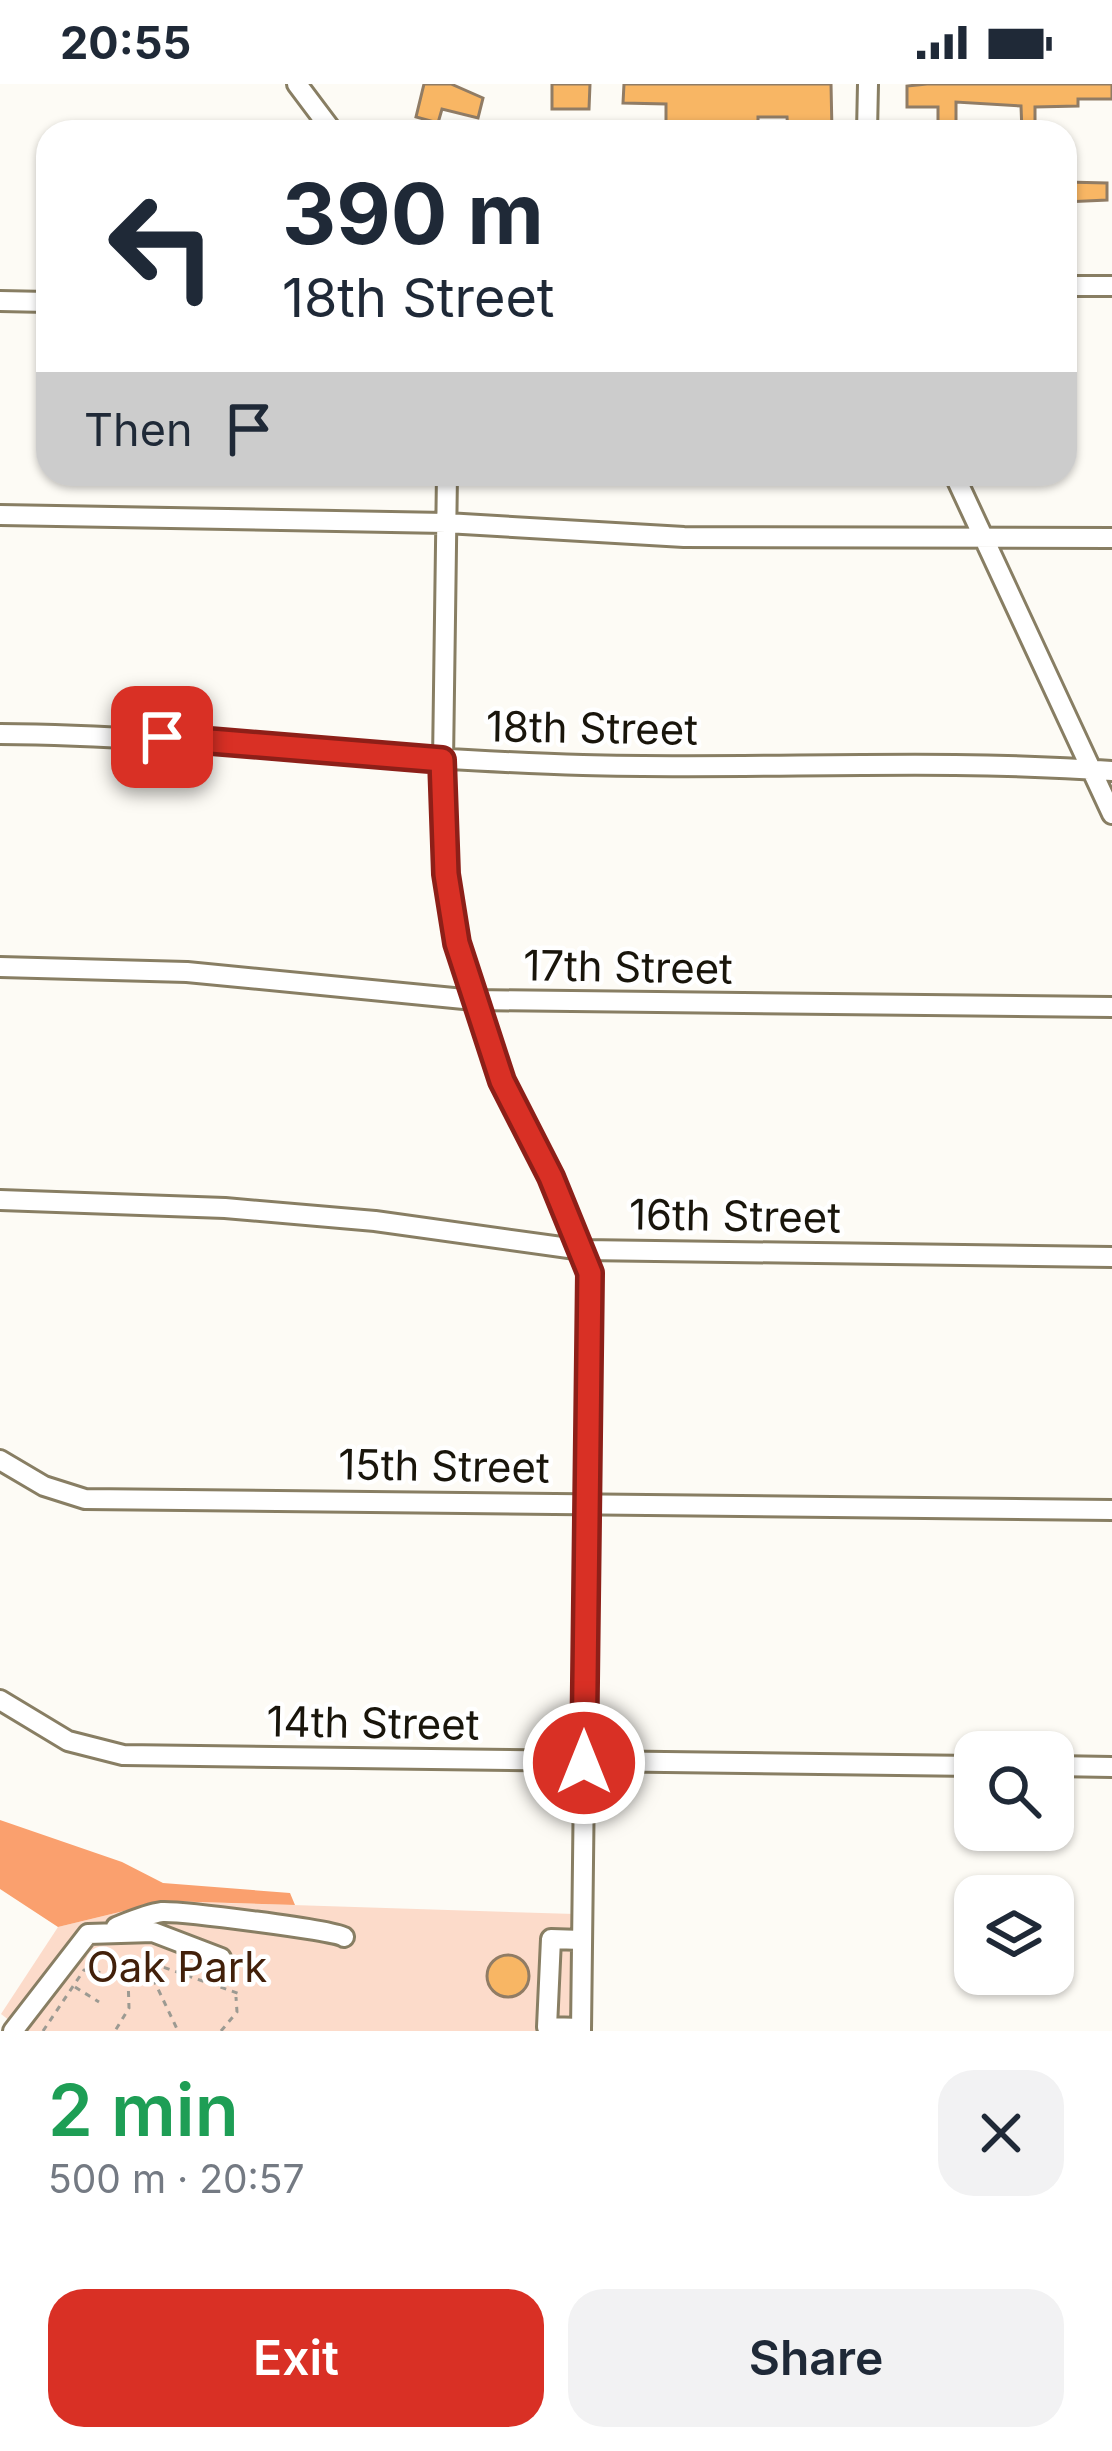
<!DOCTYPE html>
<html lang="en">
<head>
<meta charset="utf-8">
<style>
	:root { --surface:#fff; --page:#f2f2f3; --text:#1f2937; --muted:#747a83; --accent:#d93025 }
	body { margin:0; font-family:Inter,sans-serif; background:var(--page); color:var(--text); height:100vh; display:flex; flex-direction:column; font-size:45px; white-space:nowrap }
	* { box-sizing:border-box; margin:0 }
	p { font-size:39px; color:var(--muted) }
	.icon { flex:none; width:66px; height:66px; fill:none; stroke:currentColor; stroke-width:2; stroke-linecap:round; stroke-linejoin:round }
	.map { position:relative; height:1947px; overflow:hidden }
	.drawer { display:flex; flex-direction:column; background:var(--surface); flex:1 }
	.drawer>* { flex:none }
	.banner { position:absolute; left:36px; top:36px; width:1041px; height:366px; border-radius:36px; box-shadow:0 3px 9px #0004; background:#fff; color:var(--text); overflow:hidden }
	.controls { position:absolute; left:954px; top:1647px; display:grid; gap:24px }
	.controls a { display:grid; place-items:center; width:120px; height:120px; border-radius:24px; background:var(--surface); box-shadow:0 3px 9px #0004; font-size:60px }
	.pin { position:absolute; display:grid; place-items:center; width:102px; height:102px; color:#fff; margin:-51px; border-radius:24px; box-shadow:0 6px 18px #0006 }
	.me { position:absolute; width:132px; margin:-66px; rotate:0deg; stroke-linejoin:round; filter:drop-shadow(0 0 9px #0008) }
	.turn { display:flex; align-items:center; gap:42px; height:252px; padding:0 48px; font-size:54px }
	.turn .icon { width:156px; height:156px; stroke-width:2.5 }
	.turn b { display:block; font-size:84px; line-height:102px }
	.then { display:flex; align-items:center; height:114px; padding:0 48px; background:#0003; gap:24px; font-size:45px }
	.round { display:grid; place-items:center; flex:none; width:126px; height:126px; border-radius:36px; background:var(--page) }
	.head { display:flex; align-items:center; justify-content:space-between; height:204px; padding:0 48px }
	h1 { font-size:72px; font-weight:600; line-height:90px; color:#1e9e55 }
	.cta { display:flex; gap:24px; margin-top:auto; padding:24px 48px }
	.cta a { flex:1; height:138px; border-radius:36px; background:var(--accent); color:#fff; font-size:48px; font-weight:600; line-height:138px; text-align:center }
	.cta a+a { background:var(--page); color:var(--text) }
	.status { display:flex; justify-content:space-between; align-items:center; height:84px; padding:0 60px; background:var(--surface); direction:ltr }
	.status svg { height:33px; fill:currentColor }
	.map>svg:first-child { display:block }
</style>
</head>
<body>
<div class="status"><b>20:55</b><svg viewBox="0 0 49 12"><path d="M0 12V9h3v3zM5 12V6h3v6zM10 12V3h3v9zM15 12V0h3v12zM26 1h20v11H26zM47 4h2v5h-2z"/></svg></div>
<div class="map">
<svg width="1112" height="1947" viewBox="0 0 1112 1947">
	<rect width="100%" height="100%" fill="#fdfbf5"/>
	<path fill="#fcdbca" d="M165 1817 575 1830 573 1947H23L1 1930 58 1843Z"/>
	<path fill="#faa06e" d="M0 1736 122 1778 163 1799 290 1809 295 1821 165 1817 58 1843 0 1805Z"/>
	<path fill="#f8b664" stroke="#907c65" stroke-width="3" d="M424 0H451L483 14 478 34 442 25 438 39 416 33Z
		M552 0H590L589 25H552Z
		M624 0H831L832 48H788L787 33H758V48L666 42V20L623 19Z
		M927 0H1112V15H1078V22L1035 23V48H1022L1021 22 956 18V48H938V23H907V2Z
		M1065 98 1107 99V116L1065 118Z
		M487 1892a21 21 0 1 1 42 0a21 21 0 1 1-42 0Z"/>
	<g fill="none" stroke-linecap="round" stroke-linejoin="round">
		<g stroke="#887e63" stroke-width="24">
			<path id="minor" d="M297 0 333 48
				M867 48 868 0
				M1065 202H1112
				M0 217 48 218
				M447 390 442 750 451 832 474 916 503 997 551 1093 590 1189 581 1947
				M954 390 1112 730
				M0 431 446 439 684 453 1112 454
				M0 650C195 652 388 676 583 681 759 686 937 674 1112 687
				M0 883 187 888 474 916 1112 923
				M0 1116 225 1124 375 1137 583 1166 1112 1173
				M0 1376 44 1402 85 1415 1112 1426
				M0 1616 68 1657 123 1671 975 1682
				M1053 1682 1112 1683
				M116 1843C131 1837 147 1830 162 1828 179 1827 335 1846 344 1853
				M581 1944 547 1943 551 1855 582 1856
				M13 1947 88 1850 153 1848 221 1874"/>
		</g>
		<path stroke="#9c9a92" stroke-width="3" stroke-dasharray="6 6" stroke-linecap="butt" d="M148 1884 178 1947
			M132 1893 154 1880 240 1910
			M75 1903 99 1918
			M43 1947 84 1886 128 1893 129 1924 115 1947
			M221 1947 237 1928 236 1913"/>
		<use href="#minor" stroke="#fff" stroke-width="18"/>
	</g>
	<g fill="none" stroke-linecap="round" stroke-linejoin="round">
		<g stroke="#8d1f18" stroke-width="30">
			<path id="route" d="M162 653 442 676 446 790 457 859 502 997 551 1093 590 1189 584 1679"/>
		</g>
		<use href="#route" stroke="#d93025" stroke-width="21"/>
	</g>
	<g text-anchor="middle" stroke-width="9" stroke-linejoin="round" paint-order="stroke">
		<g font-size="42" fill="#19150b" stroke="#fff">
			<text transform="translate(592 644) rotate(1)" y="15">18th Street</text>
			<text transform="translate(628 883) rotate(1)" y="15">17th Street</text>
			<text transform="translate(735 1132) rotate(1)" y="15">16th Street</text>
			<text transform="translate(444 1382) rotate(1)" y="15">15th Street</text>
			<text transform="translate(373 1639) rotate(1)" y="15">14th Street</text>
		</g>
		<g font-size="42" fill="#42200a" stroke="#fff">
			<text x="177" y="1898">Oak Park</text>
		</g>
	</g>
</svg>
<div class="controls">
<a><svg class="icon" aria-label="search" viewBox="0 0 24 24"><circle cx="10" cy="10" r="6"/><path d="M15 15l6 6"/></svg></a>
<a><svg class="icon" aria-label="layers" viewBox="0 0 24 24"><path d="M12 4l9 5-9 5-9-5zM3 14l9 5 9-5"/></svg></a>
</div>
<div class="pin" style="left:162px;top:653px;background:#d93025"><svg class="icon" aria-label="arrive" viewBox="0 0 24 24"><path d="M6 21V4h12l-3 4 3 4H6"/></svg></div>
<svg class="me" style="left:584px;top:1679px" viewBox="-20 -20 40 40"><circle r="17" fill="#d93025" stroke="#fff" stroke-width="3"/><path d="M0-11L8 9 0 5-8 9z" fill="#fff"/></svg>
<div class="banner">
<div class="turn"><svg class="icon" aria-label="left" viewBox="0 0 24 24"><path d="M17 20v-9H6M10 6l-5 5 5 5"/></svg><div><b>390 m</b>18th Street</div></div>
<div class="then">Then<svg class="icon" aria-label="arrive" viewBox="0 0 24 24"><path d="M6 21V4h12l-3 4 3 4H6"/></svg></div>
</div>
</div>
<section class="drawer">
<div class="head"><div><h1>2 min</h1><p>500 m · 20:57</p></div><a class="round"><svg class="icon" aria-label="close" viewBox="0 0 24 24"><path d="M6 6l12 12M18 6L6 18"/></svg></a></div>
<div class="cta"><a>Exit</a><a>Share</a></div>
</section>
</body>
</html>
